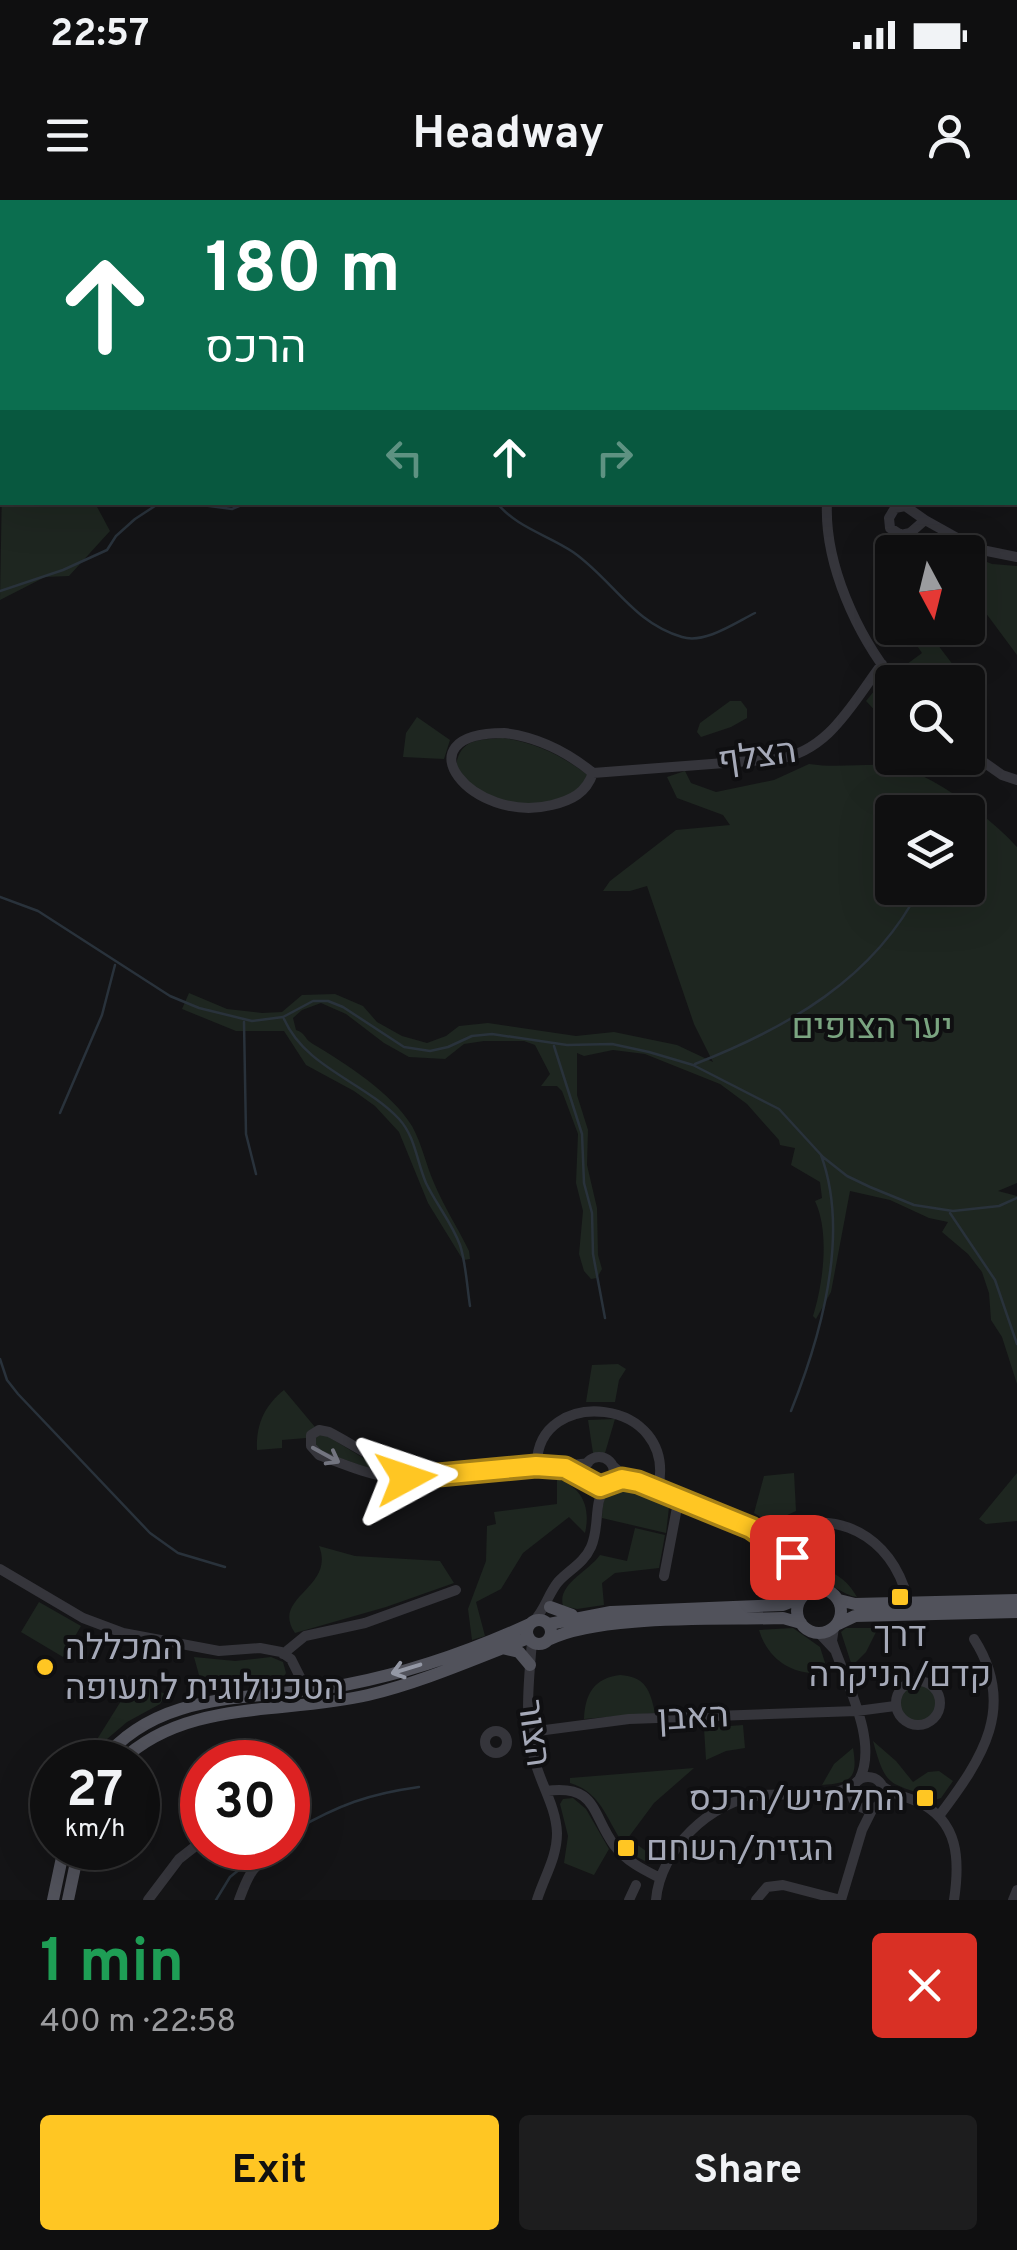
<!DOCTYPE html>
<html lang="en">
<head>
<meta charset="utf-8">
<style>
	:root { --surface:#0f0f10; --page:#1d1d1e; --text:#f1f3f6; --muted:#9b9c9f; --line:#2f2f30; --accent:#ffc623 }
	body { margin:0; font-family:Overpass,Heebo,sans-serif; background:var(--page); color:var(--text); height:100vh; display:flex; flex-direction:column; font-size:38px; white-space:nowrap }
	* { box-sizing:border-box; margin:0 }
	p { font-size:32px; color:var(--muted) }
	.icon { flex:none; width:55px; height:55px; fill:none; stroke:currentColor; stroke-width:2; stroke-linecap:round; stroke-linejoin:round }
	.map { position:relative; height:1700px; overflow:hidden }
	.side { display:flex; flex-direction:column; background:var(--surface); flex:1 }
	.side>* { flex:none }
	.banner { position:absolute; left:0px; top:0px; width:1018px; height:305px; box-shadow:0 10px 40px #0002,0 0 0 2px var(--line); background:#0b6e4f; color:#fff; overflow:hidden }
	.needle { width:65px; rotate:173deg }
	.fabs { position:absolute; left:875px; top:335px; display:grid; gap:20px }
	.fabs a { display:grid; place-items:center; width:110px; height:110px; border-radius:10px; background:var(--surface); box-shadow:0 10px 40px #0002,0 0 0 2px var(--line); font-size:50px }
	.speed { position:absolute; left:30px; top:1540px; display:flex; gap:20px; font-size:50px; font-weight:700; text-align:center }
	.speed>* { display:grid; place-content:center; width:130px; height:130px; border-radius:50%; background:var(--surface); box-shadow:0 10px 40px #0002,0 0 0 2px var(--line); line-height:1 }
	.speed small { font-size:25px; font-weight:400 }
	.speed .limit { border:15px solid #d22; background:#fff; color:#111 }
	.pin { position:absolute; display:grid; place-items:center; width:85px; height:85px; color:#fff; margin:-42px; border-radius:20px; box-shadow:0 5px 15px #0006 }
	.me { position:absolute; width:110px; margin:-55px; rotate:85deg; stroke-linejoin:round; filter:drop-shadow(0 0 8px #0008) }
	.turn { display:flex; align-items:center; gap:35px; height:210px; padding:0 40px; font-size:45px }
	.turn .icon { width:130px; height:130px; stroke-width:2.5 }
	.turn b { display:block; font-size:70px; line-height:85px }
	.lanes { display:flex; align-items:center; height:95px; padding:0 40px; background:#0003; justify-content:center; gap:50px; direction:ltr }
	.lanes .off { opacity:.35 }
	.round { display:grid; place-items:center; flex:none; width:105px; height:105px; border-radius:10px; background:var(--page) }
	.headline { display:flex; align-items:center; justify-content:space-between; height:170px; padding:0 40px }
	h1 { font-size:60px; font-weight:700; line-height:75px; color:#1e9e55 }
	.cta { display:flex; gap:20px; margin-top:auto; padding:20px 40px }
	.cta a { flex:1; height:115px; border-radius:10px; background:var(--accent); color:#111; font-size:40px; font-weight:700; line-height:115px; text-align:center }
	.cta a+a { background:var(--page); color:var(--text) }
	.status { display:flex; justify-content:space-between; align-items:center; height:70px; padding:0 50px; background:var(--surface); direction:ltr }
	.status svg { height:28px; fill:currentColor }
	header { display:flex; justify-content:space-between; align-items:center; height:130px; padding:0 40px; background:var(--surface); font-size:45px; font-weight:700 }
	.map>svg:first-child { display:block }
</style>
</head>
<body>
<div class="status"><b>22:57</b><svg viewBox="0 0 49 12"><path d="M0 12V9h3v3zM5 12V6h3v6zM10 12V3h3v9zM15 12V0h3v12zM26 1h20v11H26zM47 4h2v5h-2z"/></svg></div>
<header><svg class="icon" aria-label="menu" viewBox="0 0 24 24"><path d="M4 6h16M4 12h16M4 18h16"/></svg>Headway<svg class="icon" aria-label="person" viewBox="0 0 24 24"><circle cx="12" cy="8" r="4"/><path d="M4 21q1-7 8-7t8 7"/></svg></header>
<div class="map">
<svg width="1017" height="1700" viewBox="0 0 1017 1700">
	<rect width="100%" height="100%" fill="#141416"/>
	<path fill="#1e2620" fill-rule="evenodd" d="M2 285V302L95 303 110 331 69 376 45 377 0 400Z
		M968 354 992 364 1017 366V455L968 389Z
		M905 428H925L966 482H916L903 467 922 453Z
		M879 485H885L892 493V512L884 520 866 501Z
		M730 501H741L747 509V518L731 527 701 537 697 532 700 523Z
		M417 517 450 540 444 559 403 557 406 533Z
		M503 538C536 543 561 555 588 575 569 614 500 610 471 585 466 580 461 572 456 566 460 538 479 540 503 538Z
		M809 564C835 568 860 564 887 565 923 566 994 620 1017 647V983L998 991 1017 996V1184L1002 1137 991 1120 989 1093 982 1072 968 1054 942 1032 948 1022 929 1018 890 1000 850 991 831 1092 816 1119 813 1116C823 1084 830 1033 815 1001L822 998 820 982 791 965 795 948 780 945 779 940 747 904 720 884 645 854 613 850 584 856 577 853V895L588 930 587 965 597 1008 598 1055 602 1069 597 1078 591 1079 584 1071 579 1054 583 1011 576 983 578 934 562 891 557 886H541L550 874 535 845 524 841H484L464 844 445 859 409 857 384 843 346 814 321 803 302 810 293 818 296 830C306 833 304 839 313 844 346 864 391 892 412 926 422 944 426 965 434 983 444 1007 458 1028 469 1051L470 1059 463 1060 428 1003 399 932 375 906 354 891 306 865 284 831H236L182 809 189 793 227 809 262 813 282 812 302 795 335 794 363 806 377 822 402 836 427 843 446 836 459 826 488 823 576 836 614 832 677 845 713 862 694 824 647 686 630 691H603L610 681 676 630 730 625 723 615 677 598 667 577 685 571 691 583 716 592 774 580ZM892 612H968V688H892Z
		M618 1164 626 1169 619 1180 615 1202H586L592 1165Z
		M284 1190 315 1227 306 1238 282 1240V1248L257 1250C256 1225 264 1206 284 1190Z
		M615 1219 605 1253H593L588 1220Z
		M322 1233 380 1268 399 1274 380 1272 317 1250 314 1236Z
		M794 1273 796 1311 770 1323 754 1313 764 1276Z
		M1017 1273V1321L986 1324 979 1319Z
		M557 1279C582 1287 591 1307 585 1333L569 1317 523 1353 501 1389 476 1402 485 1436 472 1440 468 1409 486 1361 487 1326 496 1324 494 1312 557 1304Z
		M619 1284H630L670 1299 666 1333 602 1318C603 1303 603 1290 619 1284Z
		M635 1328 665 1335 659 1368 615 1373 602 1383 604 1405 577 1409 563 1406C557 1384 588 1372 600 1355L627 1361Z
		M319 1346 355 1356 440 1361 454 1383 386 1407 295 1433C270 1397 336 1388 319 1346Z
		M810 1368C832 1369 846 1378 857 1397 845 1396 819 1378 810 1368Z
		M39 1402 81 1426 63 1457 21 1432Z
		M793 1428 820 1447 828 1472C796 1478 768 1461 759 1430Z
		M846 1428H878L866 1452 852 1466 841 1432Z
		M194 1457 235 1461 271 1457 283 1462 286 1473 282 1480 202 1486Z
		M620 1475C646 1477 650 1490 655 1513L584 1519C585 1494 594 1478 620 1475Z
		M118 1477 166 1494 160 1504 127 1522 86 1557 126 1493 116 1486Z
		M899 1503a19 19 0 1 1 38 0a19 19 0 1 1-38 0Z
		M743 1525 745 1548 726 1551 706 1560 704 1528Z
		M873 1541 896 1561 913 1582 928 1572 939 1571 953 1581 941 1598 935 1600C891 1580 887 1593 873 1541Z
		M853 1548C858 1578 852 1583 822 1585L834 1564Z
		M694 1568 654 1603 628 1638 661 1662 658 1664C607 1658 618 1597 570 1583V1578Z
		M573 1598 586 1609 609 1649 594 1675 564 1663 568 1636 560 1604 563 1599Z"/>
	<g fill="none" stroke-linecap="round" stroke-linejoin="round">
		<path stroke="#29323b" stroke-width="2.5" d="M701 0 709 2
			M515 2 516 0
			M179 302 232 309 249 302
			M496 302C517 328 546 334 573 352 613 380 633 423 682 437 705 444 735 423 755 413
			M0 391 63 370 107 350 116 336 135 319 161 302
			M0 697 38 711 170 796 199 808 252 821 283 817 313 801H328L343 807 404 847 430 851 448 847 472 836 492 834 567 845 612 844 649 852 693 865 779 909 823 957 847 976 870 987 914 1005 953 1011 999 1006 1017 998
			M284 819C306 868 363 881 399 919 415 936 417 962 426 983 436 1004 452 1023 460 1045 466 1063 467 1087 470 1106
			M244 822 246 934 256 974
			M554 846 582 934 584 983 592 1013 593 1054 605 1118
			M695 864C787 828 874 779 920 688
			M60 913 102 815 115 765
			M950 1013 995 1080 1017 1144
			M0 1159 7 1180 18 1194 150 1333 178 1353 225 1367
			M791 1211C821 1136 850 1034 821 955
			M295 1630C339 1605 368 1594 419 1587
			M216 1700 230 1677 266 1648"/>
		<path stroke="#35353b" stroke-width="10" d="M1015 295 1017 296
			M827 302C824 364 857 435 895 482
			M905 306 925 320 910 333 901 335 890 328 889 318 895 308Z
			M925 320 977 349 1017 357
			M504 533C538 537 566 551 593 573 586 593 572 600 552 605 472 625 398 533 504 533Z
			M968 551 1002 575 1017 580
			M593 573 777 559C829 552 853 502 882 464
			M584 1272a15 15 0 1 1 30 0a15 15 0 1 1-30 0Z
			M537 1265C536 1185 679 1196 658 1289
			M613 1266C631 1284 660 1290 684 1299 708 1308 733 1318 756 1331 785 1346 800 1376 829 1390
			M436 1276C392 1275 366 1251 329 1232L319 1230 311 1235V1246L319 1255C343 1264 369 1275 394 1278 433 1282 472 1270 511 1267 537 1265 563 1268 588 1263
			M769 1339C823 1304 883 1328 904 1387
			M0 1369 83 1418 123 1433 219 1451 260 1448 281 1452 291 1459 301 1479 318 1488
			M664 1376 679 1297
			M533 1422C545 1410 548 1394 558 1382 569 1370 584 1363 591 1347 600 1327 593 1305 605 1286
			M834 1427 832 1441C844 1479 880 1542 859 1580
			M819 1433 835 1450
			M532 1441C529 1480 524 1519 534 1558 540 1583 556 1606 557 1633 557 1658 544 1677 537 1700
			M283 1454 305 1436 365 1423 456 1390
			M896 1503a22 22 0 1 1 44 0a22 22 0 1 1-44 0Z
			M485 1542a11 11 0 1 1 22 0a11 11 0 1 1-22 0Z
			M530 1532 629 1519 857 1511 895 1506
			M852 1593a16 16 0 1 1 32 0a16 16 0 1 1-32 0Z
			M881 1585C892 1595 905 1596 918 1602 959 1621 960 1660 954 1700
			M546 1591C597 1584 591 1613 614 1645 626 1661 642 1669 660 1678
			M939 1616C983 1558 1017 1506 974 1439
			M148 1700 179 1659 202 1641
			M239 1700C245 1684 251 1666 267 1658 279 1652 286 1653 293 1640L288 1626
			M629 1700 636 1685
			M656 1700C660 1650 710 1601 761 1595 790 1592 829 1601 855 1584
			M756 1700 767 1687 783 1685 841 1700 862 1630 873 1608
			M1013 1700 1017 1690"/>
		<path stroke="#51525b" stroke-width="12" d="M797 1411a22 22 0 1 1 44 0a22 22 0 1 1-44 0Z
			M839 1400 855 1404 1017 1400
			M550 1407 572 1415
			M527 1432a12 12 0 1 1 24 0a12 12 0 1 1-24 0Z
			M549 1424 611 1412 783 1405 801 1398
			M838 1424 855 1416 1017 1412
			M548 1440C598 1414 723 1420 783 1418L801 1423
			M502 1448 519 1452 530 1465
			M101 1562C162 1485 262 1502 349 1484 410 1472 473 1450 530 1424
			M120 1562C186 1498 284 1515 368 1495 423 1482 476 1458 529 1438
			M53 1700 64 1648
			M68 1700 79 1648"/>
	</g>
	<defs><path id="oneway-shaft" d="M-6 0H5M1.5-3L5.5 0L1.5 3" fill="none" stroke-width="1.6" stroke-linecap="round" stroke-linejoin="round" transform="scale(2.5)"/></defs>
	<use stroke="#737580" href="#oneway-shaft" transform="translate(326 1255) rotate(29)"/>
	<use stroke="#9498a5" href="#oneway-shaft" transform="translate(406 1469) rotate(163)"/>
	<g fill="none" stroke-linecap="round" stroke-linejoin="round">
		<g stroke="#a68117" stroke-width="25">
			<path id="route" d="M406 1278 536 1266 565 1268 600 1287 622 1279 638 1282 751 1328 792 1357"/>
		</g>
		<use href="#route" stroke="#ffc623" stroke-width="18"/>
	</g>
	<g fill="#ffc623" stroke="#0f0f11" stroke-width="4">
		<rect x="890" y="1387" width="20" height="20" rx="5"/>
		<circle cx="45" cy="1467" r="10"/>
		<rect x="915" y="1588" width="20" height="20" rx="5"/>
		<rect x="616" y="1638" width="20" height="20" rx="5"/>
	</g>
	<g text-anchor="middle" stroke-width="8" stroke-linejoin="round" paint-order="stroke">
		<g font-size="35" fill="#a5a9b8" stroke="#0f0f11">
			<text transform="translate(757 555) rotate(-8)" y="12">הצלף</text>
			<text transform="translate(693 1516) rotate(-3)" y="12">האבן</text>
			<text transform="translate(535 1533) rotate(82)" y="12">הצור</text>
		</g>
		<g font-size="35" fill="#7aa480" stroke="#0f0f11">
			<text x="872" y="838">יער הצופים</text>
		</g>
		<g font-size="35" fill="#a5a9b8" stroke="#0f0f11" text-anchor="start">
			<text x="900" y="1446" text-anchor="middle">דרך<tspan x="900" dy="40">קדם/הניקרה</tspan></text>
			<text x="65" y="1459">המכללה<tspan x="65" dy="40">הטכנולוגית לתעופה</tspan></text>
			<text x="905" y="1610" text-anchor="end">החלמיש/הרכס</text>
			<text x="646" y="1660">הגזית/השחם</text>
		</g>
	</g>
</svg>
<div class="fabs">
<a><svg class="needle" viewBox="-14 -14 28 28"><path d="M0-13l5 13h-10z" fill="#e53935"/><path d="M0 13l5-13h-10z" fill="#9b9c9f"/></svg></a>
<a><svg class="icon" aria-label="search" viewBox="0 0 24 24"><circle cx="10" cy="10" r="6"/><path d="M15 15l6 6"/></svg></a>
<a><svg class="icon" aria-label="layers" viewBox="0 0 24 24"><path d="M12 4l9 5-9 5-9-5zM3 14l9 5 9-5"/></svg></a>
</div>
<div class="speed"><div>27<small>km/h</small></div><div class="limit">30</div></div>
<div class="pin" style="left:792px;top:1357px;background:#d93025"><svg class="icon" aria-label="arrive" viewBox="0 0 24 24"><path d="M6 21V4h12l-3 4 3 4H6"/></svg></div>
<svg class="me" style="left:406px;top:1278px" viewBox="-20 -20 40 40"><path d="M0-17L14 15 0 8-14 15z" fill="#ffc623" stroke="#fff" stroke-width="4"/></svg>
<div class="banner">
<div class="turn"><svg class="icon" aria-label="ahead" viewBox="0 0 24 24"><path d="M12 20V5M6 11l6-6 6 6"/></svg><div><b>180 m</b>הרכס</div></div>
<div class="lanes"><svg class="icon off" aria-label="left" viewBox="0 0 24 24"><path d="M17 20v-9H6M10 6l-5 5 5 5"/></svg><svg class="icon" aria-label="ahead" viewBox="0 0 24 24"><path d="M12 20V5M6 11l6-6 6 6"/></svg><svg class="icon off" aria-label="right" viewBox="0 0 24 24"><path d="M7 20v-9h11M14 6l5 5-5 5"/></svg></div>
</div>
</div>
<section class="side">
<div class="headline"><div><h1>1 min</h1><p>400 m · 22:58</p></div><a class="round" style="background:#d93025;color:#fff"><svg class="icon" aria-label="close" viewBox="0 0 24 24"><path d="M6 6l12 12M18 6L6 18"/></svg></a></div>
<div class="cta"><a>Exit</a><a>Share</a></div>
</section>
</body>
</html>
